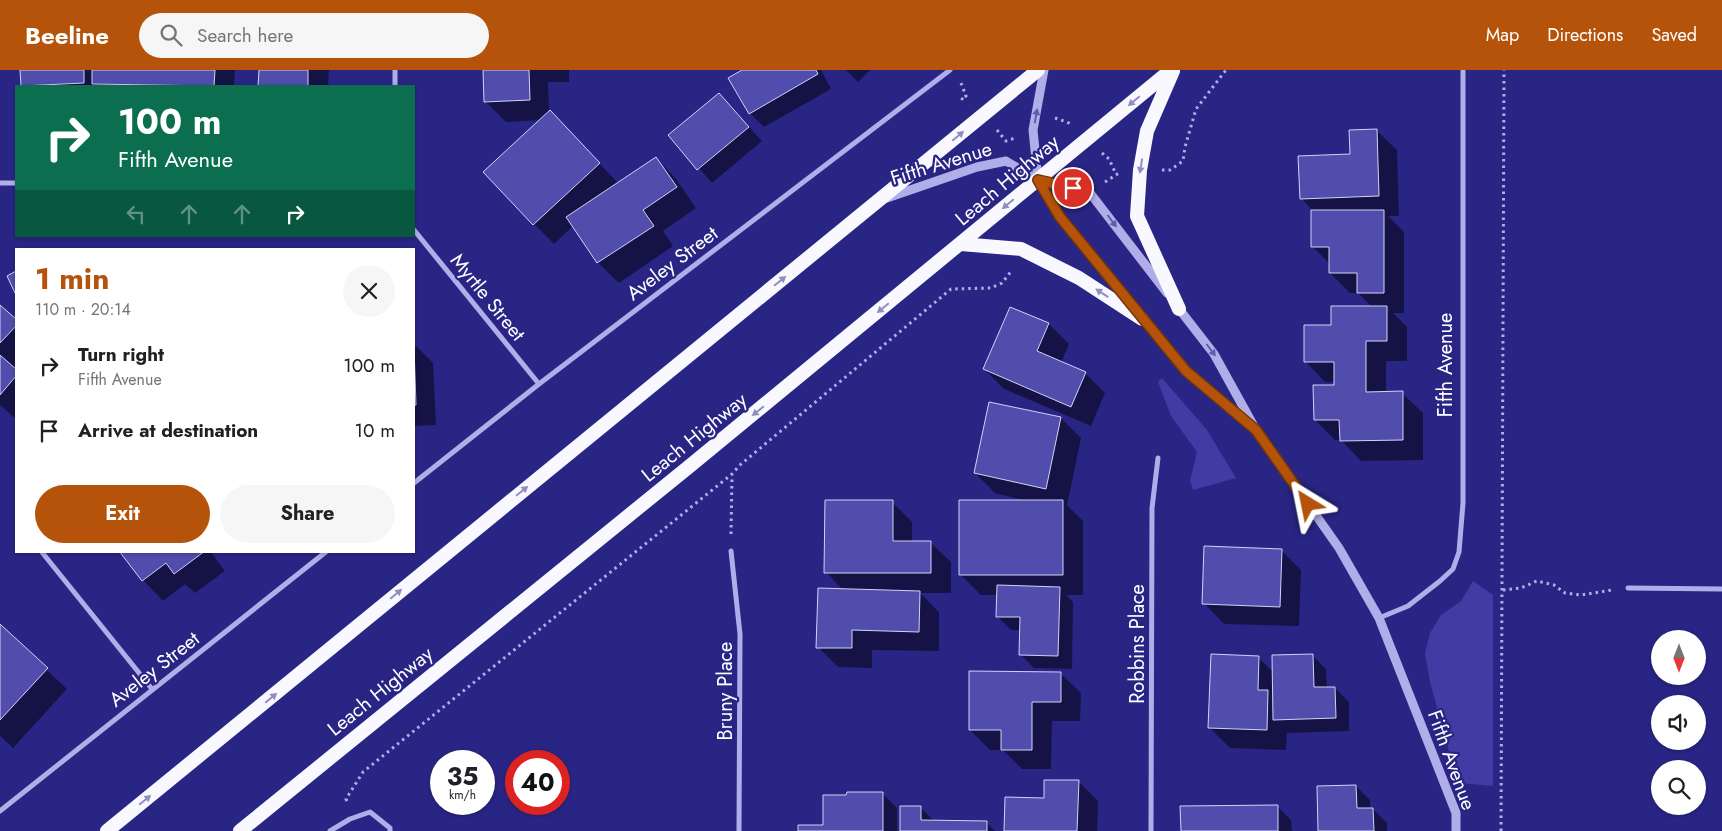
<!DOCTYPE html>
<html lang="en">
<head>
<meta charset="utf-8">
<style>
	:root { --surface:#fff; --page:#f6f6f6; --text:#202124; --muted:#757577; --accent:#b45309 }
	body { margin:0; font-family:Jost,sans-serif; background:var(--page); color:var(--text); height:100vh; display:flex; flex-direction:column; font-size:19px; white-space:nowrap }
	* { box-sizing:border-box; margin:0 }
	p { font-size:16px; color:var(--muted) }
	.icon { flex:none; width:28px; height:28px; fill:none; stroke:currentColor; stroke-width:2; stroke-linecap:round; stroke-linejoin:round }
	.map { position:relative; flex:1; overflow:hidden }
	.drawer { position:absolute; left:15px; top:178px; width:400px; height:305px; display:flex; flex-direction:column; background:var(--surface); border-radius:0px; box-shadow:0 1px 4px #0004 }
	.drawer>* { flex:none }
	.top-card { position:absolute; left:15px; top:15px; width:400px; height:152px; border-radius:0px; box-shadow:0 1px 4px #0004; background:#0b6e4f; color:#fff; overflow:hidden }
	.needle { width:32px; rotate:180deg }
	.tools { position:absolute; left:1651px; top:560px; display:grid; gap:10px }
	.tools a { display:grid; place-items:center; width:55px; height:55px; border-radius:50%; background:var(--surface); box-shadow:0 1px 4px #0004; font-size:25px }
	.speed { position:absolute; left:430px; top:680px; display:flex; gap:10px; font-size:25px; font-weight:700; text-align:center }
	.speed>* { display:grid; place-content:center; width:65px; height:65px; border-radius:50%; background:var(--surface); box-shadow:0 1px 4px #0004; line-height:1 }
	.speed small { font-size:12px; font-weight:400 }
	.speed .limit { border:8px solid #d22; background:#fff; color:#111 }
	.pin { position:absolute; display:grid; place-items:center; width:42px; height:42px; color:#fff; margin:-21px; border:2px solid #fff; border-radius:50%; box-shadow:0 1px 5px #0007 }
	.me { position:absolute; width:55px; margin:-28px; rotate:325deg; stroke-linejoin:round; filter:drop-shadow(0 0 4px #0008) }
	.turn { display:flex; align-items:center; gap:18px; height:105px; padding:0 20px; font-size:22px }
	.turn .icon { width:65px; height:65px; stroke-width:2.5 }
	.turn b { display:block; font-size:35px; line-height:42px }
	.lanes { display:flex; align-items:center; height:48px; padding:0 20px; background:#0003; justify-content:center; gap:25px; direction:ltr }
	.lanes .off { opacity:.35 }
	.round { display:grid; place-items:center; flex:none; width:52px; height:52px; border-radius:26px; background:var(--page) }
	.head { display:flex; align-items:center; justify-content:space-between; height:85px; padding:0 20px }
	h1 { font-size:30px; font-weight:700; line-height:38px; color:var(--accent) }
	.button { display:flex; gap:10px; margin-top:auto; padding:10px 20px }
	.button a { flex:1; height:58px; border-radius:30px; background:var(--accent); color:#fff; font-size:20px; font-weight:700; line-height:58px; text-align:center }
	.button a+a { background:var(--page); color:var(--text) }
	ul { padding:0; list-style:none }
	li { display:flex; align-items:center; gap:15px; height:65px; padding:0 20px }
	li div { flex:1 }
	li b { display:block; font-size:19px }
	li em { font-style:normal }
	header { display:flex; align-items:center; gap:30px; box-sizing:border-box; height:70px; padding:0 25px; background:var(--accent); color:#fff }
	header strong { font-size:24px }
	nav { display:flex; gap:28px; margin-inline-start:auto; font-size:18px }
	.search { width:350px; height:45px; background:var(--page); display:flex; align-items:center; gap:12px; box-sizing:border-box; padding:0 18px; border-radius:28px; color:var(--muted); font-size:19px }
	.map>svg:first-child { display:block }
</style>
</head>
<body>
<header>
<strong>Beeline</strong>
<div class="search"><svg class="icon" aria-label="search" viewBox="0 0 24 24"><circle cx="10" cy="10" r="6"/><path d="M15 15l6 6"/></svg>Search here</div>
<nav><a>Map</a><a>Directions</a><a>Saved</a></nav>
</header>
<div class="map">
<svg width="1722" height="761" viewBox="0 0 1722 761">
	<rect width="100%" height="100%" fill="#292584"/>
	<path fill="#403ca3" d="M1162 308 1207 360 1236 408 1193 420 1190 411 1197 382 1171 346 1158 312Z
		M1473 511 1493 525V716L1458 713 1430 612 1425 583 1430 563 1441 545 1461 531Z"/>
	<path fill="#0007" d="M21 0H235L234 16H22Z
		M260 0H329L328 16H259Z
		M484 0H569V12H548L549 41 619 114 656 88 676 109 696 138 663 161 673 176 619 213 598 193 573 156 554 174 534 154 540 50 506 52 485 31Z
		M745 0H821L831 19 764 57 750 43Z
		M846 0H870L858 12Z
		M719 24 762 71 712 113 670 65Z
		M1376 60 1397 80 1399 146H1388L1404 162V243H1393L1407 257V291H1386V323H1402L1423 343V390L1361 391 1341 370H1335L1315 350 1336 316V312H1325L1305 291 1332 256 1372 237 1358 223H1350L1330 203V194L1313 177 1314 142 1301 128 1351 85Z
		M0 237 16 251V298L15 299 16 301V349L0 335Z
		M1011 238 1049 254 1069 274 1061 293 1085 303 1105 323 1091 356 1004 319 984 299Z
		M414 274 433 293 436 355 414 356Z
		M1061 348 1081 368 1067 435 1083 451V525H1066L1073 532 1072 599 1034 598 1020 584 1021 560H1011L997 546 998 525H981L961 505 1027 431 995 423 975 403Z
		M892 432 912 452V472H930L951 492V523H920L939 542V581L872 580V598L838 597 818 577 843 520 826 502Z
		M1281 480 1301 500 1299 556 1224 554 1204 533Z
		M121 481H210L225 501 195 523 185 514 163 531 143 510Z
		M0 556 67 619 13 678 0 666Z
		M1312 585 1326 599 1327 618H1335L1349 632V661L1287 663 1286 680 1230 678 1210 658 1259 588 1273 602Z
		M1060 603 1081 623 1080 651H1052L1051 699H1022L1003 680H990L970 660Z
		M1078 711 1098 731 1097 761H1005L1045 729Z
		M1356 716 1370 730V739H1373L1387 753V761H1320Z
		M883 724 897 738V761H799L824 756Z
		M1277 736 1291 750 1292 761H1182Z
		M920 737 934 751 986 752 995 761H902Z"/>
	<path fill="#514dac" stroke="#d3d2f6" d="M20 0H84V13L21 16Z
		M92 0H215L214 16 92 14Z
		M259 0H308V16H258Z
		M483 0H529L530 30 484 32Z
		M742 0H816L818 4 749 44 728 8Z
		M719 23 749 57 697 100 668 65Z
		M550 40 600 93 533 155 483 102Z
		M1377 59 1379 126 1300 129 1298 86 1350 84 1349 60Z
		M656 87 677 117 643 140 654 156 597 193 566 147Z
		M1311 140H1384V223H1357V203H1329V177H1311Z
		M16 201V225L7 206Z
		M0 235 16 249V256L0 273Z
		M1331 236H1387V271H1366V322L1403 321V370L1340 371 1339 350H1314L1313 315H1334V292H1304V255H1331Z
		M1010 237 1049 253 1037 281 1086 302 1071 337 983 299Z
		M414 277 416 335H414Z
		M0 285 16 299V306L0 325Z
		M989 332 1061 347 1046 419 974 403Z
		M825 430H893V471H931V503H824Z
		M959 430H1063V505H959Z
		M1204 476 1282 479 1280 537 1202 534Z
		M119 481H205L174 504 166 493 142 511Z
		M997 515 1060 517 1058 586 1019 585 1020 547H996Z
		M818 518 920 521 919 562 852 560V578H816Z
		M0 554 48 598 0 650Z
		M1211 584 1259 586 1258 620H1268L1267 660 1208 658Z
		M1313 584 1314 617H1335L1336 648 1273 650 1272 585Z
		M969 601 1061 602V632H1032V680H1001V660H969Z
		M1044 710H1079L1077 761H1004L1005 727 1044 728Z
		M1356 715 1357 738H1373L1374 761H1318L1317 716Z
		M847 722H883V761H798V755H823V725H846Z
		M1278 735V761H1181L1180 736Z
		M900 736H921V750L987 751V761H900Z"/>
	<g fill="none" stroke-linecap="round" stroke-linejoin="round">
		<path stroke="#b0aee8" stroke-width="3" stroke-dasharray="2.5 4" stroke-linecap="butt" d="M961 13 966 26 961 28 965 31
			M1055 48 1067 52 1072 55
			M997 60 1006 71 1015 68
			M1102 83 1109 89 1116 104
			M1162 100H1170L1183 91 1185 77 1196 39 1226 0
			M1105 112 1119 103
			M731 464 732 405
			M1503 520 1521 518 1537 511 1554 515 1565 523 1581 525 1612 520
			M347 731 346 729 363 702 732 404 740 395 951 219 991 218 1002 213 1012 200
			M1501 761 1504 0"/>
		<path stroke="#b0aee8" stroke-width="5" d="M395 16V0
			M0 113H16
			M414 160 539 314
			M414 413 539 314 950 0
			M41 481 152 619
			M731 481 740 564 739 761
			M1628 518 1722 519
			M1379 548 1408 536 1440 511 1453 499 1459 482 1463 433V0
			M0 741 327 481
			M330 761 350 749 370 742 390 758V761
			M1151 761 1152 438 1158 388"/>
		<path stroke="#b0aee8" stroke-width="9" d="M1044 0 1033 60 1038 110 1060 147 1186 301 1252 357
			M887 128 977 97 1006 91 1038 110 1090 123 1167 223
			M1176 235 1214 284 1256 360 1339 478 1379 548 1456 743V761"/>
		<path stroke="#f8f8fe" stroke-width="14" d="M1173 1 1147 61 1140 100 1137 146 1179 239
			M961 174 1021 179 1079 208 1142 249
			M107 761 1038 0
			M240 761 691 395 1171 0"/>
	</g>
	<defs><path id="oneway-solid" d="M-6-.8H1V-3.2L6.5 0L1 3.2V.8H-6Z" transform="scale(1.25)"/></defs>
	<g fill="#908ec1">
		<use href="#oneway-solid" transform="translate(1134 31) rotate(140)"/>
		<use href="#oneway-solid" transform="translate(958 66) rotate(-40)"/>
		<use href="#oneway-solid" transform="translate(1141 96) rotate(99)"/>
		<use href="#oneway-solid" transform="translate(1008 134) rotate(140)"/>
		<use href="#oneway-solid" transform="translate(780 211) rotate(-39)"/>
		<use href="#oneway-solid" transform="translate(1102 223) rotate(-147)"/>
		<use href="#oneway-solid" transform="translate(883 238) rotate(141)"/>
		<use href="#oneway-solid" transform="translate(758 341) rotate(141)"/>
		<use href="#oneway-solid" transform="translate(522 421) rotate(-39)"/>
		<use href="#oneway-solid" transform="translate(396 524) rotate(-40)"/>
		<use href="#oneway-solid" transform="translate(271 628) rotate(-39)"/>
		<use href="#oneway-solid" transform="translate(145 730) rotate(-39)"/>
	</g>
	<g fill="#5f5cac">
		<use href="#oneway-solid" transform="translate(1036 46) rotate(-80)"/>
		<use href="#oneway-solid" transform="translate(1112 151) rotate(53)"/>
		<use href="#oneway-solid" transform="translate(1211 280) rotate(53)"/>
	</g>
	<g fill="none" stroke-linecap="round" stroke-linejoin="round">
		<g stroke="#753606" stroke-width="12">
			<path id="route" d="M1073 118 1038 110 1060 147 1186 301 1256 360 1308 434"/>
		</g>
		<use href="#route" stroke="#b45309" stroke-width="9"/>
	</g>
	<g text-anchor="middle" stroke-width="4.5" stroke-linejoin="round" paint-order="stroke">
		<g font-size="20" fill="#fff" stroke="#292584">
			<text transform="translate(941 93) rotate(-17)" y="7">Fifth Avenue</text>
			<text transform="translate(1007 110) rotate(-40)" y="7">Leach Highway</text>
			<text transform="translate(672 193) rotate(-37)" y="7">Aveley Street</text>
			<text transform="translate(488 227) rotate(51)" y="7">Myrtle Street</text>
			<text transform="translate(1445 295) rotate(-90)" y="7">Fifth Avenue</text>
			<text transform="translate(694 367) rotate(-39)" y="7">Leach Highway</text>
			<text transform="translate(1137 574) rotate(-90)" y="7">Robbins Place</text>
			<text transform="translate(154 599) rotate(-38)" y="7">Aveley Street</text>
			<text transform="translate(380 621) rotate(-39)" y="7">Leach Highway</text>
			<text transform="translate(725 621) rotate(-90)" y="7">Bruny Place</text>
			<text transform="translate(1452 690) rotate(70)" y="7">Fifth Avenue</text>
		</g>
	</g>
</svg>
<div class="tools">
<a><svg class="needle" viewBox="-14 -14 28 28"><path d="M0-13l5 13h-10z" fill="#e53935"/><path d="M0 13l5-13h-10z" fill="#757577"/></svg></a>
<a><svg class="icon" aria-label="sound" viewBox="0 0 24 24"><path d="M4 9h4l5-4v14l-5-4H4zM17 9q2 3 0 6"/></svg></a>
<a><svg class="icon" aria-label="search" viewBox="0 0 24 24"><circle cx="10" cy="10" r="6"/><path d="M15 15l6 6"/></svg></a>
</div>
<div class="speed"><div>35<small>km/h</small></div><div class="limit">40</div></div>
<div class="pin" style="left:1073px;top:118px;background:#d93025"><svg class="icon" aria-label="arrive" viewBox="0 0 24 24"><path d="M6 21V4h12l-3 4 3 4H6"/></svg></div>
<svg class="me" style="left:1308px;top:434px" viewBox="-20 -20 40 40"><path d="M0-17L14 15 0 8-14 15z" fill="#b45309" stroke="#fff" stroke-width="4"/></svg>
<div class="top-card">
<div class="turn"><svg class="icon" aria-label="right" viewBox="0 0 24 24"><path d="M7 20v-9h11M14 6l5 5-5 5"/></svg><div><b>100 m</b>Fifth Avenue</div></div>
<div class="lanes"><svg class="icon off" aria-label="left" viewBox="0 0 24 24"><path d="M17 20v-9H6M10 6l-5 5 5 5"/></svg><svg class="icon off" aria-label="ahead" viewBox="0 0 24 24"><path d="M12 20V5M6 11l6-6 6 6"/></svg><svg class="icon off" aria-label="ahead" viewBox="0 0 24 24"><path d="M12 20V5M6 11l6-6 6 6"/></svg><svg class="icon" aria-label="right" viewBox="0 0 24 24"><path d="M7 20v-9h11M14 6l5 5-5 5"/></svg></div>
</div>
<section class="drawer">
<div class="head"><div><h1>1 min</h1><p>110 m · 20:14</p></div><a class="round"><svg class="icon" aria-label="close" viewBox="0 0 24 24"><path d="M6 6l12 12M18 6L6 18"/></svg></a></div>
<ul>
<li><svg class="icon" aria-label="right" viewBox="0 0 24 24"><path d="M7 20v-9h11M14 6l5 5-5 5"/></svg><div><b>Turn right</b><p>Fifth Avenue</p></div><em>100 m</em></li>
<li><svg class="icon" aria-label="arrive" viewBox="0 0 24 24"><path d="M6 21V4h12l-3 4 3 4H6"/></svg><div><b>Arrive at destination</b></div><em>10 m</em></li>
</ul>
<div class="button"><a>Exit</a><a>Share</a></div>
</section>
</div>
</body>
</html>
